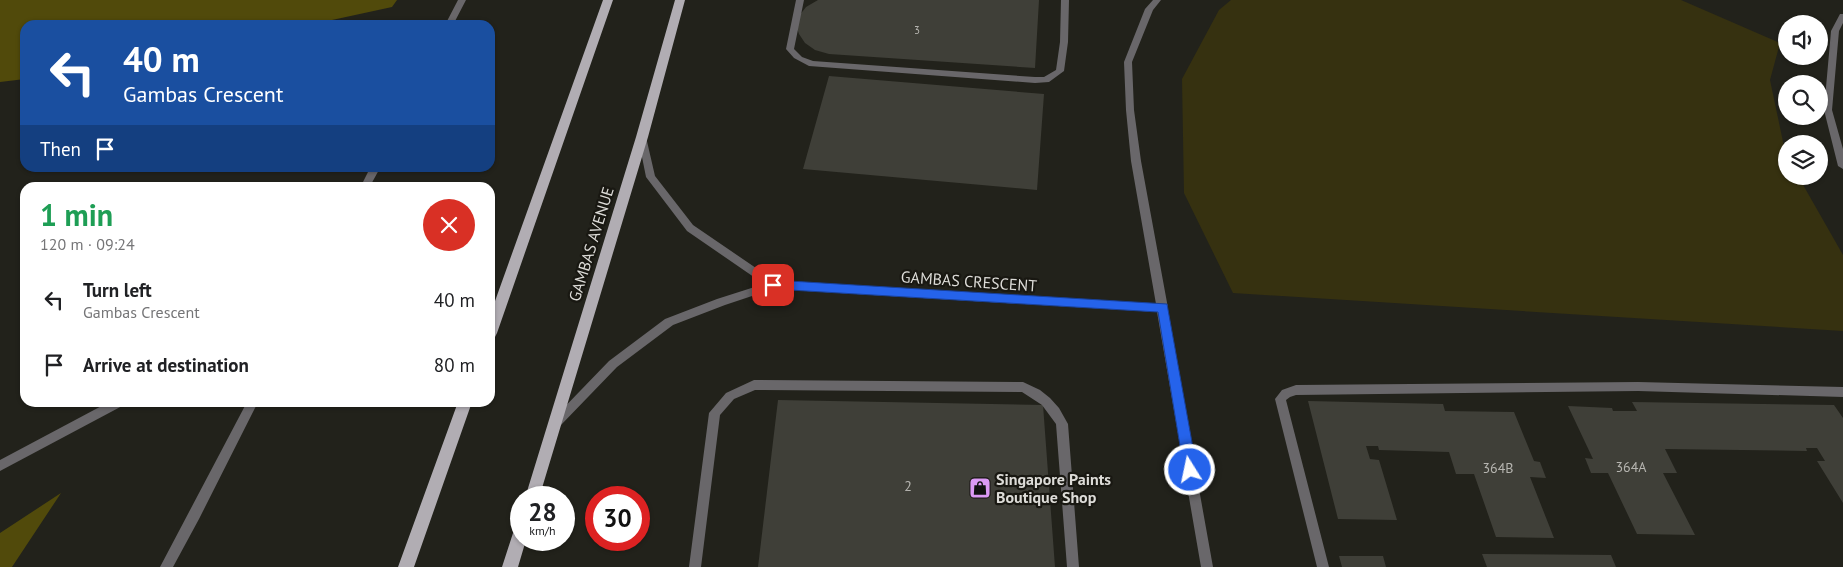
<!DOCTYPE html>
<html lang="en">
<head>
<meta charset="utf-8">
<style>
	:root { --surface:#fff; --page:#f2f2f2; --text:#202124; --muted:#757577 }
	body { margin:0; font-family:"PT Sans",sans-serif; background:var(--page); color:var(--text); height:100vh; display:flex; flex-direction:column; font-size:19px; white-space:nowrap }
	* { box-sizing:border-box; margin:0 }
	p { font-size:16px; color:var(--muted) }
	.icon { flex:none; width:28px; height:28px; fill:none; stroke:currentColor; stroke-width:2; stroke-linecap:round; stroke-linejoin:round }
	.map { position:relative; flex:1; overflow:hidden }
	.drawer { position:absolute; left:20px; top:182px; width:475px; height:225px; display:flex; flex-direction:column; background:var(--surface); border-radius:15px; box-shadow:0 1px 4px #0004 }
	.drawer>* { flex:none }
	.hud { position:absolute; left:20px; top:20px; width:475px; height:152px; border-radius:15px; box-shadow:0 1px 4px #0004; background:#1a4fa0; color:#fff; overflow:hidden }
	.buttons { position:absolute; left:1778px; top:15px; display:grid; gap:10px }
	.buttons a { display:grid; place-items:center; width:50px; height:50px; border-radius:50%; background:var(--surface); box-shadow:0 1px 4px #0004; font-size:25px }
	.speed { position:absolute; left:510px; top:486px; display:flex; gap:10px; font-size:25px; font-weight:700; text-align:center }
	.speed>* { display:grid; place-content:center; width:65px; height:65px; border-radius:50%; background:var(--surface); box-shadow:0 1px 4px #0004; line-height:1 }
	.speed small { font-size:12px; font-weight:400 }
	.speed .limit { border:8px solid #d22; background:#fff; color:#111 }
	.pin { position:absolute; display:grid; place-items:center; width:42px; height:42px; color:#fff; margin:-21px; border-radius:10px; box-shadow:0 2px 8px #0006 }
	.me { position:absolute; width:55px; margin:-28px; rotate:350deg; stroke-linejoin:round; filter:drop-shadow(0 0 4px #0008) }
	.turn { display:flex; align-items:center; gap:18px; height:105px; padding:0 20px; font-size:22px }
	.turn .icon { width:65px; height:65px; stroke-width:2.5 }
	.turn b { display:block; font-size:35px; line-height:42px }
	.then { display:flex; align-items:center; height:48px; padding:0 20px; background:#0003; gap:10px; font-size:19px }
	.round { display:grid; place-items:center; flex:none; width:52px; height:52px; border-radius:26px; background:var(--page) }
	.headline { display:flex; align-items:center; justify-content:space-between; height:85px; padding:0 20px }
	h1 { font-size:30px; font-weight:600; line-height:38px; color:#1e9e55 }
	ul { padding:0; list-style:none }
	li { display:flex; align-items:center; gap:15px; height:65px; padding:0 20px }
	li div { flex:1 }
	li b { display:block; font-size:19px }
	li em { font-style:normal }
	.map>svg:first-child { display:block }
</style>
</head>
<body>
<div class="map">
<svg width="1843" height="567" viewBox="0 0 1843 567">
	<rect width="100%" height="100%" fill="#22221b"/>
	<path fill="#363110" d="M1231 0H1681L1780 43 1770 80 1786 156V176H1798L1843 255V331L1233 293 1184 193 1182 79 1219 10Z"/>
	<path fill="#514a0b" d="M0 0H397L392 7 309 25H25V79L0 82Z
		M61 493 12 567H0V533Z"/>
	<path fill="#3f3f38" d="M818 0H1039L1035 68 829 54 815 50 805 43 799 34 796 25 799 16 806 7Z
		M829 76 1044 94 1037 190 803 169Z
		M778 400 1043 405 1055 567H758Z
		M1308 401 1443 404 1445 411 1514 412 1534 461 1540 462 1546 478 1530 477 1554 538 1496 537 1474 474H1456L1449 452 1379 450 1378 446H1366L1370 459 1379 460 1397 520 1338 519Z
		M1632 402 1834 405 1843 418V503L1817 461H1825L1817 448H1806L1807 451 1665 449 1677 473H1663L1695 535 1637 534 1608 473H1591L1585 458 1593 459 1568 406 1612 408 1613 411H1637Z
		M1482 554 1611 555 1616 567H1487Z
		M1339 556H1383L1386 567H1342Z"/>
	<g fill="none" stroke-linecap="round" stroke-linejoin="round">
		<path fill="#69676a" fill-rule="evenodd" d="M458 0H466L453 25H445Z
			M796 0H804L794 49 802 57 813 61 1035 77H1044L1056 70 1060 42 1061 0H1069L1068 42 1064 71 1049 82 1035 83 809 66 794 58 786 49Z
			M370 168H380L369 188H360Z
			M754 380 1023 382 1040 390 1050 398 1059 408 1068 424 1079 567H1067L1056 424 1042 405 1022 392 755 390 734 399 720 415 701 567H689L709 413 726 393Z
			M1638 382 1843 387V397L1638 391 1296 395 1290 397 1286 400 1329 567H1317L1275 399 1282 390 1296 385Z
			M109 402H125L124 405 0 471V460Z
			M247 402H258L199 519 173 567H160Z"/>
		<path fill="#69676a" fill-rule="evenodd" d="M1153 0H1161L1153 10 1132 62 1134 110 1141 161 1168 308 1167 310 1213 567H1201L1157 312 773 289 725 305 673 325 617 367 560 426 556 428 552 426 550 423 552 420 609 361 665 319 717 299 764 284 687 231 646 177 638 137 642 134 646 137 655 176 693 225 775 281 1156 304 1131 161 1126 110 1124 62 1145 9Z
			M1840 14H1843V23L1839 31 1832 110 1843 149V169L1838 166 1824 110 1831 31Z"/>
		<path fill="#b1adb3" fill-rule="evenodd" d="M603 0H613L497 333 495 337 490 338V315Z
			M675 0H685L648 137 539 498H525L636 137Z
			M458 402H472L414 567H398Z
			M521 523V540H526L518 567H502L514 530 516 525Z"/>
	</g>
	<path fill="#2563eb" stroke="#184099" d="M773 280 1167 304 1197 470 1195 474 1190 476 1186 474 1184 470 1158 312 773 289 768 285Z"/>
	<defs>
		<g id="shop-square" transform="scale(1.125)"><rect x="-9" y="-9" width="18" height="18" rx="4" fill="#db99f5" stroke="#191812"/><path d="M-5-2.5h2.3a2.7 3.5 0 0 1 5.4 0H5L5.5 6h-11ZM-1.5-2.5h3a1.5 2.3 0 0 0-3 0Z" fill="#111"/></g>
	</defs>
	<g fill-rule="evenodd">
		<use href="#shop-square" x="980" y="488"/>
	</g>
	<g text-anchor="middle" stroke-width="4.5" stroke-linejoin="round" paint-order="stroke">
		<g font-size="11" fill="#b6b5b0">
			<text x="917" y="34">3</text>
		</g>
		<g font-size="14" fill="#b6b5b0">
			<text x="1631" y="472">364A</text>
			<text x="1498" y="473">364B</text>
			<text x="908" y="491">2</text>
		</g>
		<g font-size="16" fill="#dddcd8" stroke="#191812">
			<text transform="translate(591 244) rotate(-73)" y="6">GAMBAS AVENUE</text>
			<text transform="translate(969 281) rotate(4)" y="6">GAMBAS CRESCENT</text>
		</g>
		<g font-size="16" font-weight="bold" fill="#dddcd8" stroke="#191812" text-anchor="start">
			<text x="996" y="485">Singapore Paints<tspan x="996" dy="18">Boutique Shop</tspan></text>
		</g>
	</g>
</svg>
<div class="buttons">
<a><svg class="icon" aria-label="sound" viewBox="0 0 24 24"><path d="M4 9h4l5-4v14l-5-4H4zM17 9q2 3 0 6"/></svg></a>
<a><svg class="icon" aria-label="search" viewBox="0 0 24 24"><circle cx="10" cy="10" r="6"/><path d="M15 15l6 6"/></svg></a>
<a><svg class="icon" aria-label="layers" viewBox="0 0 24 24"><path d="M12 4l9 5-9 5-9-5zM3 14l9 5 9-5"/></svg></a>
</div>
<div class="speed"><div>28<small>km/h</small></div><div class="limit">30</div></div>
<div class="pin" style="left:773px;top:285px;background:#d93025"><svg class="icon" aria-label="arrive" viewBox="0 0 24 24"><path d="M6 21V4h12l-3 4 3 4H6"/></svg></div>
<svg class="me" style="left:1190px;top:470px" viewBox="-20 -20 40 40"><circle r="17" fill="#2563eb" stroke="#fff" stroke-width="3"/><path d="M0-11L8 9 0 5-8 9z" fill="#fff"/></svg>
<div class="hud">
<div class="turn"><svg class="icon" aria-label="left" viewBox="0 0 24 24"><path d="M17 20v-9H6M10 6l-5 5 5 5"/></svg><div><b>40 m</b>Gambas Crescent</div></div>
<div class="then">Then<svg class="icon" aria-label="arrive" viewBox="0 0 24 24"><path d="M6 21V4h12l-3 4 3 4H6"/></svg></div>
</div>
<section class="drawer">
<div class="headline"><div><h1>1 min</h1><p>120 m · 09:24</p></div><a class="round" style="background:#d93025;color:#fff"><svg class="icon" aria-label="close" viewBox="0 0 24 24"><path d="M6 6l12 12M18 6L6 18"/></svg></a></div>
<ul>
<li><svg class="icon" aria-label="left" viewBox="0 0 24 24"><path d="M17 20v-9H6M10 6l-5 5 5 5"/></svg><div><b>Turn left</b><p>Gambas Crescent</p></div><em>40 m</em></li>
<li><svg class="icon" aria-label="arrive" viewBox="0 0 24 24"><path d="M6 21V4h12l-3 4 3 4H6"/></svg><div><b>Arrive at destination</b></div><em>80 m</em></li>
</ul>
</section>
</div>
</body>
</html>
